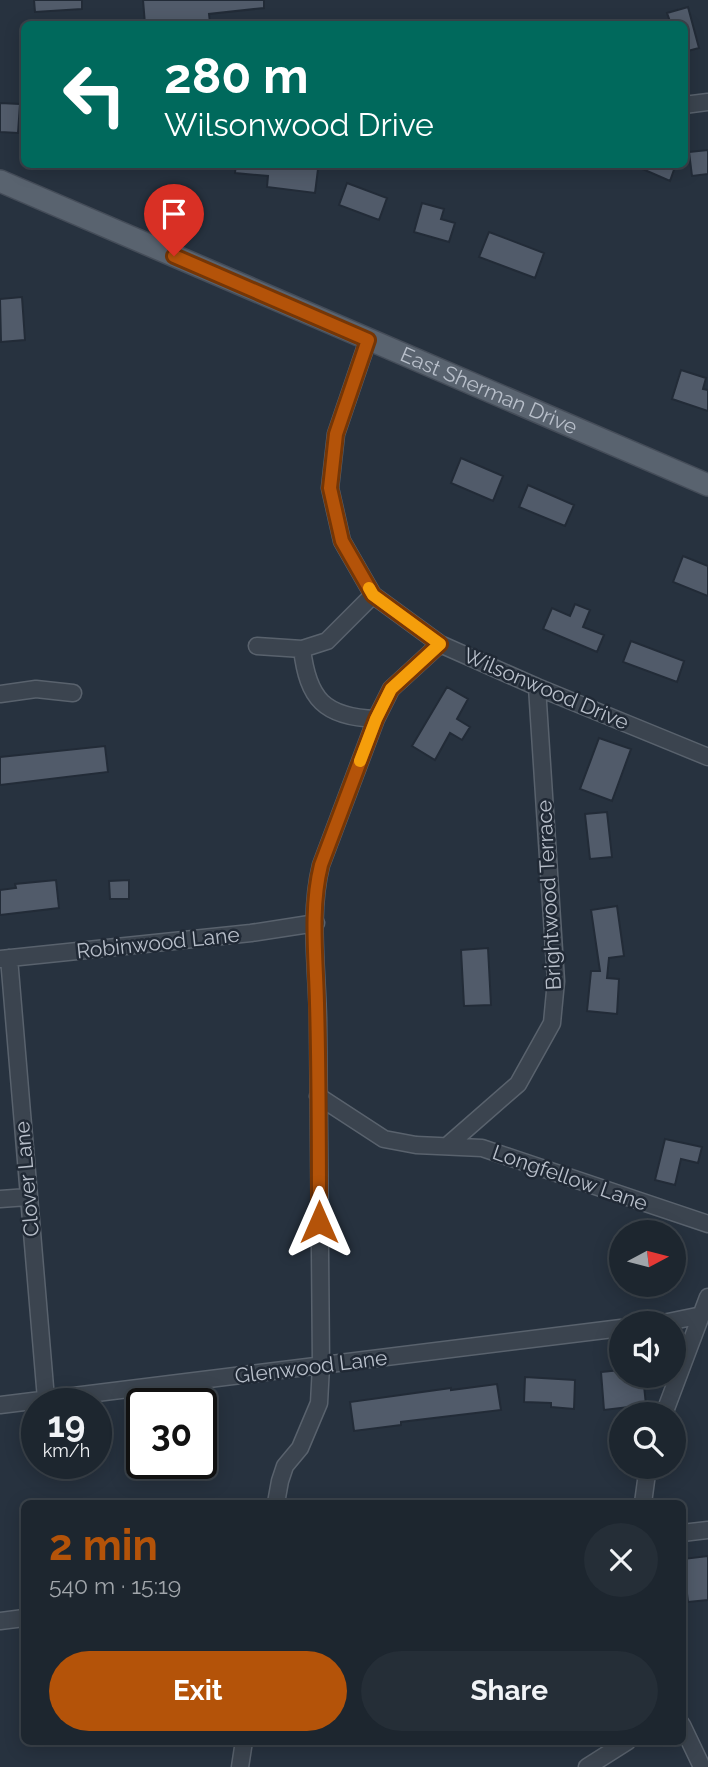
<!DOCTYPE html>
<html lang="en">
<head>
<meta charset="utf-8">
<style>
	:root { --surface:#1d262f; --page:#252e37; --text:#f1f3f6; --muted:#a0a5aa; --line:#3b434b; --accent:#b45309 }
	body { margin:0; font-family:Raleway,sans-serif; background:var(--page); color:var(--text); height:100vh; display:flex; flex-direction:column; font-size:26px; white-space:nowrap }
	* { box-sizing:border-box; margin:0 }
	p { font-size:23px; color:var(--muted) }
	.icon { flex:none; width:38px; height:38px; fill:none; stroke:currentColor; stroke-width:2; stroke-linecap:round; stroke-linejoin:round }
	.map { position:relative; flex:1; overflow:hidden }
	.panel { position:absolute; left:21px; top:1500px; width:665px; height:245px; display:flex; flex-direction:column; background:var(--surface); border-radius:10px; box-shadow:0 4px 18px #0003,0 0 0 2px var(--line) }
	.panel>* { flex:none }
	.guide { position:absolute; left:21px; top:21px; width:667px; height:147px; border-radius:10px; box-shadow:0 4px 18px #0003,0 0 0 2px var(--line); background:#00695c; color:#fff; overflow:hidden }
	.needle { width:46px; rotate:83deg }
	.controls { position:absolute; left:609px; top:1220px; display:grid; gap:14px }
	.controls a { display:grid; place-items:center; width:77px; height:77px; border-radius:50%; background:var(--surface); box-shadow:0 4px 18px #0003,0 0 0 2px var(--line); font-size:35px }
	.speed { position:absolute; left:21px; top:1388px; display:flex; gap:14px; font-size:35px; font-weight:700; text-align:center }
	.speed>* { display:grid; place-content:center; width:91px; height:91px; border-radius:50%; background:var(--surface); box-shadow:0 4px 18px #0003,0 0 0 2px var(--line); line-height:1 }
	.speed small { font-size:18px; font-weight:400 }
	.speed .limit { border:4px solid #111; border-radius:10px; background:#fff; color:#111 }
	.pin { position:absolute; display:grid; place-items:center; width:60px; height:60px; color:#fff; margin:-72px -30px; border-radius:50% 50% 50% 0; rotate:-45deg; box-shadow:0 0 7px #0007 }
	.pin .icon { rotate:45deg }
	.me { position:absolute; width:77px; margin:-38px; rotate:0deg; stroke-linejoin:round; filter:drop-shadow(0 0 5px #0008) }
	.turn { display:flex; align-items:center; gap:24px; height:147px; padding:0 28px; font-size:32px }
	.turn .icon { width:91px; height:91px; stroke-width:2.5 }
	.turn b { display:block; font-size:49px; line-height:60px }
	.round { display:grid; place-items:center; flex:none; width:74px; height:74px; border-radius:37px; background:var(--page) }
	.overview { display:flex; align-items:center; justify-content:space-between; height:119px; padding:0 28px }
	h1 { font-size:42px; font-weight:700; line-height:52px; color:var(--accent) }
	.primary-button { display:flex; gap:14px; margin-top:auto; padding:14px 28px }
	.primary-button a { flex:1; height:80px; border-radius:42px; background:var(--accent); color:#fff; font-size:28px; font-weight:700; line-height:80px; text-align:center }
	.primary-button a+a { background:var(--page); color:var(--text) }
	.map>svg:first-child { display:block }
</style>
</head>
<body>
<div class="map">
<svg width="708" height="1767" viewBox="0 0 708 1767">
	<rect width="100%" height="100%" fill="#27323f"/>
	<path fill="#515b6a" stroke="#222b37" stroke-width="2" d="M34 0H82V9L35 12Z
		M143 0H264V8L209 14 210 23 145 24Z
		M688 7 699 48 684 52V24H671L667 13Z
		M0 103 20 104 18 133 0 132Z
		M708 150V174L692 176 689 152Z
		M236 164H278L318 169 315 193 267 187 268 176 235 173Z
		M631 164H676L670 181Z
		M347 183 387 198 379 220 339 205Z
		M422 203 444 209 441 219 455 223 449 242 414 232Z
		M489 232 544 253 535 278 479 257Z
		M22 297 25 340 1 342 0 299Z
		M681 370 706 378 703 389 708 390V411L672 399Z
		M461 458 503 476 493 501 451 483Z
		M528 485 574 505 565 526 519 507Z
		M683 556 708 566V596L673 582Z
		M575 604 590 610 583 627 604 635 597 652 543 629 552 608 570 616Z
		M631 641 684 661 677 682 623 662Z
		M447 687 468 699 457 719 470 727 462 740 450 733 435 760 412 746Z
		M599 738 631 749 612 801 580 789Z
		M105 746 108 772 0 785V757Z
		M607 812 612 857 590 859 585 814Z
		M56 880 59 908 0 915V890L16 888 15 884Z
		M129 880V899H110L109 881Z
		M617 906 624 956 609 958 607 978 619 979 617 1014 587 1011 591 971H600L591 910Z
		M488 948 491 1005 464 1006 461 950Z
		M665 1139 702 1147 698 1163 681 1159 675 1185 655 1180Z
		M621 1370V1376H643L646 1405 604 1410 601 1372Z
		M525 1377 575 1380 574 1409 551 1407V1403L524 1402Z
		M497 1384 501 1410 401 1422V1425L354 1431 350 1402 451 1388V1390Z
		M708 1556V1600L688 1602 683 1559Z"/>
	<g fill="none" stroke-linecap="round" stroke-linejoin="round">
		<g stroke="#59626d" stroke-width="19">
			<path id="minor" d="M684 105 708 102
				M368 340 336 434 330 488 342 541 373 595 440 644 537 687 708 757
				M257 646 302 649 327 641 373 595
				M302 649C308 699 324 717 376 719
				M0 694 36 689 73 693
				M9 958 46 1399
				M0 959 251 933 316 923
				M318 1096 384 1139 416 1145 482 1148 708 1224
				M447 1146 518 1084 552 1023 556 981 537 687
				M0 1199 28 1197
				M663 1323 702 1315
				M0 1405 621 1328
				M664 1414 708 1297
				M276 1503 280 1481 285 1466 300 1448 319 1403 321 1366C319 1250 319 1134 318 1019 317 969 309 913 321 865L376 719 391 689 440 644
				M643 1503 648 1466
				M682 1533 708 1530
				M0 1621 24 1618
				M682 1725 702 1767
				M240 1767 244 1741
				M587 1767 628 1741"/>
		</g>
		<g stroke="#454d59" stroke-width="24">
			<g id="major">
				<path id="s1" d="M0 181 708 485"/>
			</g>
		</g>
		<use href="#minor" stroke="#3b444f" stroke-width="16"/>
		<use href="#major" stroke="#59636f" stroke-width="21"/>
	</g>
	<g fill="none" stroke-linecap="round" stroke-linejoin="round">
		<g stroke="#753606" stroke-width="18">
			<path id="route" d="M174 256 368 340 336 434 330 488 342 541 373 595 440 644 391 689 376 719 321 865C310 909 316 957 317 1003 319 1076 319 1149 319 1222"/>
		</g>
		<use href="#route" stroke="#b45309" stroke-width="12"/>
		<path stroke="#f59e0b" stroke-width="12" d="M360 761 376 719 391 689 440 644 373 595 369 588"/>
	</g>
	<g text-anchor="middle" stroke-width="5" stroke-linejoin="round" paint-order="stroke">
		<g font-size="21" fill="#b8bfca" stroke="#202935">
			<text dy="7" stroke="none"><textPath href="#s1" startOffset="532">East Sherman Drive</textPath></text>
			<text transform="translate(546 689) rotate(23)" y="7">Wilsonwood Drive</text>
			<text transform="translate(549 895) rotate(-93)" y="7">Brightwood Terrace</text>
			<text transform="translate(158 943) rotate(-6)" y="7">Robinwood Lane</text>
			<text transform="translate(570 1178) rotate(19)" y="7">Longfellow Lane</text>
			<text transform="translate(27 1179) rotate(-95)" y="7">Clover Lane</text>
			<text transform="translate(311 1367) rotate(-7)" y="7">Glenwood Lane</text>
		</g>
	</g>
</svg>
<div class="controls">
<a><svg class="needle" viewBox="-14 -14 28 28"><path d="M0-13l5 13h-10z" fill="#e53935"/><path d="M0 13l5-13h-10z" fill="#a0a5aa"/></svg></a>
<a><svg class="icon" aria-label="sound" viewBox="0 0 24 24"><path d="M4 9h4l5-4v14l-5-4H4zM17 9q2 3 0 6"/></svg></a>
<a><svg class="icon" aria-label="search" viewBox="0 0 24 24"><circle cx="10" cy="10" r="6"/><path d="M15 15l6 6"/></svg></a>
</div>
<div class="speed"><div>19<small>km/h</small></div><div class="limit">30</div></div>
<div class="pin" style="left:174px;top:256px;background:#d93025"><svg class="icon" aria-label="arrive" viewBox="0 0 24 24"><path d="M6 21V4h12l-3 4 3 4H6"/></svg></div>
<svg class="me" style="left:319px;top:1222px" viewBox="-20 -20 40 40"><path d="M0-17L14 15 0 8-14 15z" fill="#b45309" stroke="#fff" stroke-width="4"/></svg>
<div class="guide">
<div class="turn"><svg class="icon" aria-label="left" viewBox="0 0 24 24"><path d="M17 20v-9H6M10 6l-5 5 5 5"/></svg><div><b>280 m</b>Wilsonwood Drive</div></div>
</div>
<section class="panel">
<div class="overview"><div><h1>2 min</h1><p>540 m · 15:19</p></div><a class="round"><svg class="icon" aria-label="close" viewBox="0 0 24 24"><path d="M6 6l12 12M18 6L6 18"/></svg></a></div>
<div class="primary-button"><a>Exit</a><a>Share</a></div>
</section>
</div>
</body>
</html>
